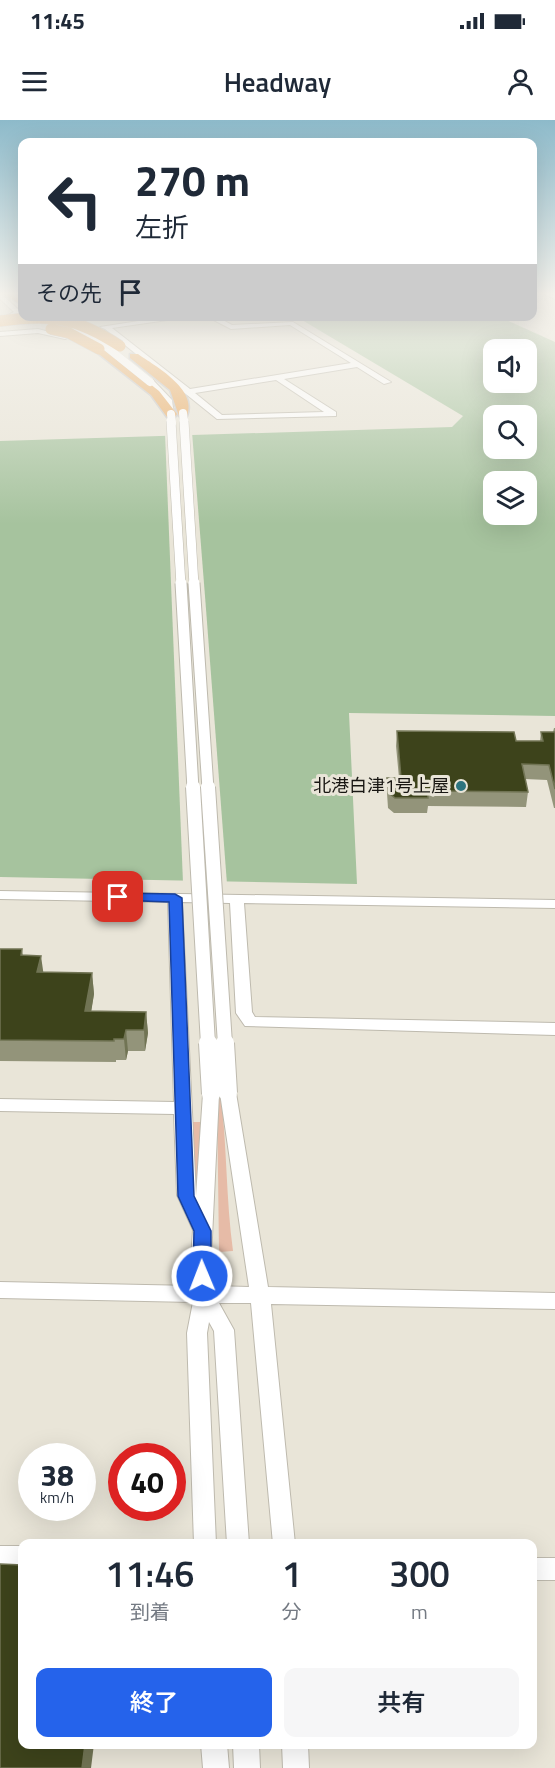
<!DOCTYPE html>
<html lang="ja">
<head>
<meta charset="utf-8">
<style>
	:root { --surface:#fff; --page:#f6f6f7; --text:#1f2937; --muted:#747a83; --accent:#2563eb }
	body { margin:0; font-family:"Titillium Web","Noto Sans JP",sans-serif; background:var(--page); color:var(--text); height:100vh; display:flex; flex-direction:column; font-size:22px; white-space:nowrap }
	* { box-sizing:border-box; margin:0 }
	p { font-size:20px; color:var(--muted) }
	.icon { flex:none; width:33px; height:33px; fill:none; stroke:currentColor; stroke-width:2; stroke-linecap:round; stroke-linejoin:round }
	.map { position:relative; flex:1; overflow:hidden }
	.sheet { position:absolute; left:18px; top:1419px; width:519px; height:210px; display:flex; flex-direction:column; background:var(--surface); border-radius:12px; box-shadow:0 6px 24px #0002 }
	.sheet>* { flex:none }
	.top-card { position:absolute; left:18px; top:18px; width:519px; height:183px; border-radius:12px; box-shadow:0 6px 24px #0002; background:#fff; color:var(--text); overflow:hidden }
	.fabs { position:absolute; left:483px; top:219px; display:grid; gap:12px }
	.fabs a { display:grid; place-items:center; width:54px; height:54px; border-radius:12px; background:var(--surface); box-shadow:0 6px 24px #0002; font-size:30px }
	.speed { position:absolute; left:18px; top:1323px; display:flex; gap:12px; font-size:30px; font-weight:700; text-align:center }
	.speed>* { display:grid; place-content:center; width:78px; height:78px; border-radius:50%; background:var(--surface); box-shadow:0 6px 24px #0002; line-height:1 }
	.speed small { font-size:15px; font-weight:400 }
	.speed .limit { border:9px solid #d22; background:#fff; color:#111 }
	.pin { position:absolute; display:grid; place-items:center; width:51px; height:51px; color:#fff; margin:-26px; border-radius:12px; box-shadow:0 3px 9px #0006 }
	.me { position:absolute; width:66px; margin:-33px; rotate:359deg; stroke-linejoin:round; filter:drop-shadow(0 0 4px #0008) }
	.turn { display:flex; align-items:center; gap:21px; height:126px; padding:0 18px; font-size:27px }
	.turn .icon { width:78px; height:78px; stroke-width:2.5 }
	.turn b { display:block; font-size:42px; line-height:51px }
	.then { display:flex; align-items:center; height:57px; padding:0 18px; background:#0003; gap:12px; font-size:22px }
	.eta { display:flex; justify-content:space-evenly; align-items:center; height:102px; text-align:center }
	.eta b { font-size:36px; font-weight:600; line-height:42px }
	.action { display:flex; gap:12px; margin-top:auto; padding:12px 18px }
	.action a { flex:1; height:69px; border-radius:12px; background:var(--accent); color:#fff; font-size:24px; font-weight:600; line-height:69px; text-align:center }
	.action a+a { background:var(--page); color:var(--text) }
	.status { display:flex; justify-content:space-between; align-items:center; height:42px; padding:0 30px; background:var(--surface); direction:ltr }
	.status svg { height:16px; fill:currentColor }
	header { display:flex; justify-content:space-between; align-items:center; height:78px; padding:0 18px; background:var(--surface); font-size:27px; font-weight:600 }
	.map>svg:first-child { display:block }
</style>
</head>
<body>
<div class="status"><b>11:45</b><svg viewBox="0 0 49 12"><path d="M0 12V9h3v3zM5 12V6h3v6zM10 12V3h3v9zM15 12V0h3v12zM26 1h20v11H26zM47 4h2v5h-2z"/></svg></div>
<header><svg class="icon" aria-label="menu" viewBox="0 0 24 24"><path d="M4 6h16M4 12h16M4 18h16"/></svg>Headway<svg class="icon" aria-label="person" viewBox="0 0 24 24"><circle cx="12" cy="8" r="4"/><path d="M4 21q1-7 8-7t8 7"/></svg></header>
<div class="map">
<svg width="555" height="1648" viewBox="0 0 555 1648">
	<rect width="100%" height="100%" fill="#e9e5d8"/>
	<path fill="#e6bba7" d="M221 976C227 1028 226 1079 233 1131L219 1132 217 977Z
		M187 1002H202L199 1074 195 1075Z"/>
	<path fill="#a6c39e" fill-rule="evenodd" d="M297 197H500L555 222V596L349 593 357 764 0 757V321L452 307 463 296ZM494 230H526V262H494ZM494 296H526V328H494ZM494 362H526V394H494Z"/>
	<path fill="#e9e5d8" d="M192 312 205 476 227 764 183 763 165 313Z"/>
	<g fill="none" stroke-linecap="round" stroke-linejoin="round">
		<g stroke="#bebaae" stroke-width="2">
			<path id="minor" d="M0 173 20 191V193L4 199V197L14 192 0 179Z
				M17 173H22V177Z
				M543 173 555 175V179L544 174Z
				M171 196H195L112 208 190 269 351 243 290 205 231 209 206 196H215L232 205 293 202 391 262 384 264 357 247 284 259 336 292V296L217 299 105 209 100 207ZM276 260 324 292 222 295 195 273Z
				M38 209 69 217 65 219 38 213 0 216V212Z
				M147 260H153L172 280 174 296H168L164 281 147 264Z
				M0 771 555 780V788L244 783 252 892 255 897 555 903V915L245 906 236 893 230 783 182 782 196 1076 203 974 205 970H217L219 974 211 1138 213 1166 249 1167 220 973 222 969H234L236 973 268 1167 555 1173V1189L271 1184 295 1424H273L251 1183H219L234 1210 249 1424H227L214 1211 209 1202 207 1213 216 1424H194L187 1213 193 1182 0 1178V1162L194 1166 191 1138 193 1110 177 1075 174 994 0 991V979L174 982 168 782 0 779Z
				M0 1426H22V1448H0Z
				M532 1438H555V1460H532Z
				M201 1624H227L229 1648H203Z
				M233 1624H259L260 1648H234Z
				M282 1624H308L309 1648H283Z"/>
		</g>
		<g stroke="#c8c7c6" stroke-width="3">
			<path id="highway" d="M2 173H14L22 178V185Z
				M95 227H103L159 271 177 294 175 297H167L151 275 95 231Z
				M130 234H138C155 246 198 269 187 296H179L170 270 130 238Z"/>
		</g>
		<use href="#minor" fill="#fff" fill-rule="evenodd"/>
		<use href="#highway" fill="#eaac64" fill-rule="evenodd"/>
		<g stroke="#bebaae" stroke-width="8" stroke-linecap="butt">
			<path id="minor-bridge-far4" d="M71 203 104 225 150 262
				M183 293 184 303
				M171 294 172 303"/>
		</g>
		<g stroke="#bebaae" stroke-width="10" stroke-linecap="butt">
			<path id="minor-bridge-far3" d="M171 301 181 465
				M184 301 194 465"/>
		</g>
		<g stroke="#bebaae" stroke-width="13" stroke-linecap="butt">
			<path id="minor-bridge-far2" d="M181 463 193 669
				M194 463 208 669"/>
		</g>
		<g stroke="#bebaae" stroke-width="16" stroke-linecap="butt">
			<path id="minor-bridge-far1" d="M193 667 208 924
				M208 667 225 924"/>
		</g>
		<g stroke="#bebaae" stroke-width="20" stroke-linecap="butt">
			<path id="minor-bridge" d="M208 923 211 974
				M225 923 228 973"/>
		</g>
		<g stroke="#c8c7c6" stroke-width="12" stroke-linecap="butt">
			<path id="highway-bridge" d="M0 201C51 194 76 197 120 226
				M51 209 69 213 99 229"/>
		</g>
		<use href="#minor-bridge-far4" stroke="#fff" stroke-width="8"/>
		<use href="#minor-bridge-far3" stroke="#fff" stroke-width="9"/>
		<use href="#minor-bridge-far2" stroke="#fff" stroke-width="11"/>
		<use href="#minor-bridge-far1" stroke="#fff" stroke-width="14"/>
		<use href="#minor-bridge" stroke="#fff" stroke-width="18"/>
		<use href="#highway-bridge" stroke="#eaac64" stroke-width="11"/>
	</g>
	<path fill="#93947a" d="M554 608H555V688H554L547 660 525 659 528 672 526 687 428 686 427 693H394L388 688 387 673V658H399L396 626 397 611 516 621H540L541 612H553Z
		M0 829H22L23 835 43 852 92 853 94 874 91 891 146 892 148 913 145 931H128L126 940H116V942L0 941Z"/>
	<path fill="#717454" d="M41 836 44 857 37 852Z
		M92 853 94 874 88 912 85 891Z
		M146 892 148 913 145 931 144 910Z
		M126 910 128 931 126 940 124 919Z
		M85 1624H94L91 1648H82Z"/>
	<path fill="#3d431b" stroke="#717454" stroke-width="1.5" d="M397 611 514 612 516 621H543L541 612H555V669L549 645 522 644 528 672 428 671V678H395L389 673 387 658H401Z
		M0 829H22L21 835 41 836 37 852 92 853 85 891 146 892 144 910H126L124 919H114V921L0 920Z
		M0 1444 22 1445V1624H85L82 1648H0Z"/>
	<linearGradient id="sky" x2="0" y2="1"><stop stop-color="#8dbaca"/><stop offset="0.43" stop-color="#f5f3ed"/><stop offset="1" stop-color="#f5f3ed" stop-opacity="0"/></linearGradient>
	<rect width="555" height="404" fill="url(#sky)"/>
	<path fill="#2563eb" stroke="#184099" stroke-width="1.5" d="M118 773 175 774 182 778 194 1076 211 1111V1156L208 1161 202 1164 196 1161 193 1156 194 1111 178 1076 169 782 114 780V774Z"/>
	<circle fill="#2d747f" stroke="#e9e5d8" stroke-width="2" cx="461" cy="666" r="6"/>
	<g text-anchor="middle" stroke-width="6" stroke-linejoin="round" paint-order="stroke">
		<g font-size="18" fill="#181612" stroke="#e9e5d8" text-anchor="end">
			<text x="449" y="672">北港白津1号上屋</text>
		</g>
	</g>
</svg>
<div class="fabs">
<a><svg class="icon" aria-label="sound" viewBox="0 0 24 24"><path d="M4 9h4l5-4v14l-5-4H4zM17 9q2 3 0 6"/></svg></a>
<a><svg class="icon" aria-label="search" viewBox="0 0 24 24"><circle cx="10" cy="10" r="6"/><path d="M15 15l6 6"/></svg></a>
<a><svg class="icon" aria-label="layers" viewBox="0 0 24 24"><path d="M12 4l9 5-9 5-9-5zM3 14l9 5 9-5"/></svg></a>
</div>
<div class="speed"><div>38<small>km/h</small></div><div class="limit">40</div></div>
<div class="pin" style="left:118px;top:777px;background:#d93025"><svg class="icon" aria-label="arrive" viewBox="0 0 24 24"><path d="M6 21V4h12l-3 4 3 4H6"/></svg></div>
<svg class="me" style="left:202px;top:1156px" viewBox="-20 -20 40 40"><circle r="17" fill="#2563eb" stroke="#fff" stroke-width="3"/><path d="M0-11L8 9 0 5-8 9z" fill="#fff"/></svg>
<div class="top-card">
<div class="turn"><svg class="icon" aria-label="left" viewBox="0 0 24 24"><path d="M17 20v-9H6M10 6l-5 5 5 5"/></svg><div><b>270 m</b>左折</div></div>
<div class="then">その先<svg class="icon" aria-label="arrive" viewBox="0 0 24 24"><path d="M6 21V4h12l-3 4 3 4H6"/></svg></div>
</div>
<section class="sheet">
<div class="eta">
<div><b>11:46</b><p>到着</p></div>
<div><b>1</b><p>分</p></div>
<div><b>300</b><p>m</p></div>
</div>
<div class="action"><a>終了</a><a>共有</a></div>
</section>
</div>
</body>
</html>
